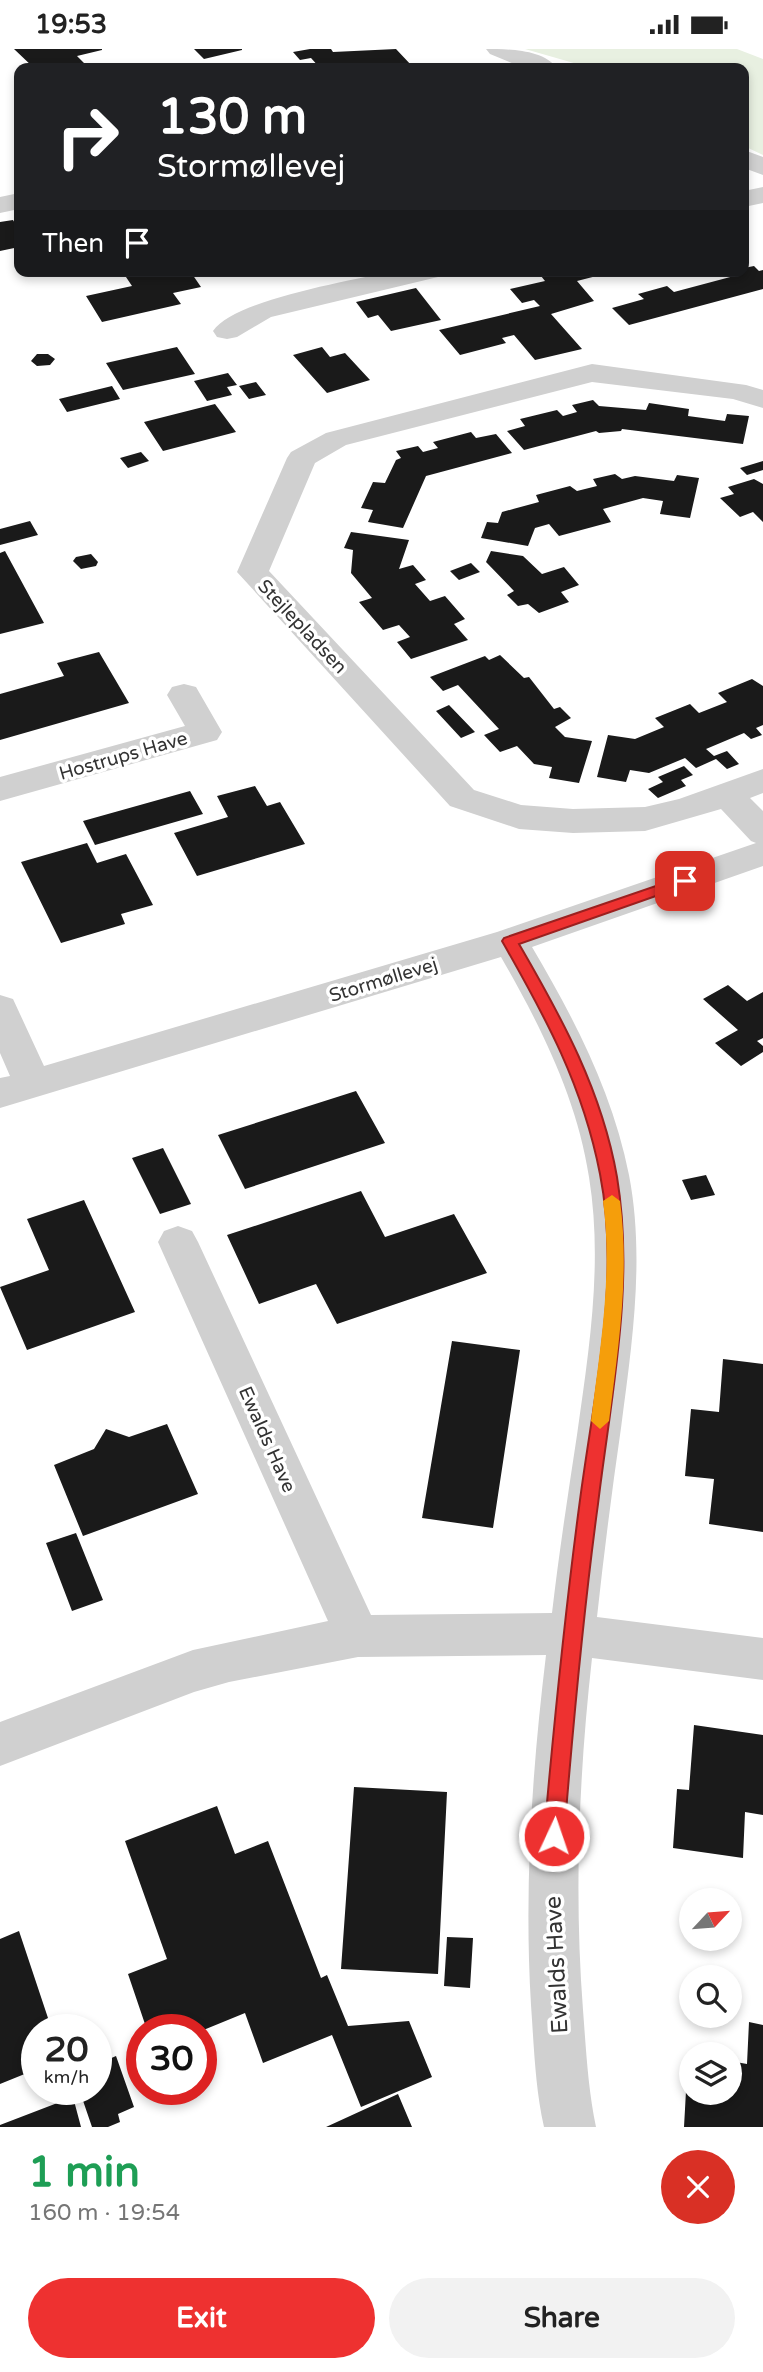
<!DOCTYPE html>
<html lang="en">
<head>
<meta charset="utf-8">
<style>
	:root { --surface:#fff; --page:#f2f2f2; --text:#222; --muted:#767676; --accent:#ee3130 }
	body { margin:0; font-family:"Varela Round",sans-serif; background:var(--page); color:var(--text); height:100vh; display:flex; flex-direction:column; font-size:26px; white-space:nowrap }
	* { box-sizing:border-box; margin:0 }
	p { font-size:23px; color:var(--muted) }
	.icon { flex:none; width:38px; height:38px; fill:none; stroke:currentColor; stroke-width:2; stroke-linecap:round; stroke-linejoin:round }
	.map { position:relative; height:2078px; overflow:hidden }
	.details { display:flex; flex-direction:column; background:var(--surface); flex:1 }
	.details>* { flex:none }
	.hud { position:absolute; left:14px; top:14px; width:735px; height:214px; border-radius:14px; box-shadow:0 4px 10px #0003; background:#202124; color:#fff; overflow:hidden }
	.needle { width:46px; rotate:64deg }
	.buttons { position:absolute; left:679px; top:1839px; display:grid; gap:14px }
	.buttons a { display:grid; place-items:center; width:63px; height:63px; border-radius:50%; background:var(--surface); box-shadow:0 4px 10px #0003; font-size:35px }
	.speed { position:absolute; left:21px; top:1965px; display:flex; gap:14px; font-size:35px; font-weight:700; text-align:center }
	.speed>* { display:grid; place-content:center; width:91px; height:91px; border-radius:50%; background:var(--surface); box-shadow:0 4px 10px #0003; line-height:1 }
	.speed small { font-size:18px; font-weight:400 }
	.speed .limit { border:10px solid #d22; background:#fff; color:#111 }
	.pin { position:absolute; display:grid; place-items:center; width:60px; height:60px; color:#fff; margin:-30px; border-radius:14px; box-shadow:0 4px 10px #0006 }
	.me { position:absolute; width:77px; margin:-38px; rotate:3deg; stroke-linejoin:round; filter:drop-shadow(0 0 5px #0008) }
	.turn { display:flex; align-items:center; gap:24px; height:147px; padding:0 28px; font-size:32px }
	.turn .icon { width:91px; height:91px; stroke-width:2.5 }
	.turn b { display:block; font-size:49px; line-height:60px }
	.then { display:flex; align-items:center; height:66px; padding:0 28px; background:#0003; gap:14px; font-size:26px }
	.round { display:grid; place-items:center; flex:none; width:74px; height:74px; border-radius:37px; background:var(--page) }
	.summary { display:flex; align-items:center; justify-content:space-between; height:119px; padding:0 28px }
	h1 { font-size:42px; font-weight:700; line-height:52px; color:#1e9e55 }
	.primary-button { display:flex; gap:14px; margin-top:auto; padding:14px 28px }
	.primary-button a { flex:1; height:80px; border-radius:42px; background:var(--accent); color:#fff; font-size:28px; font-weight:700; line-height:80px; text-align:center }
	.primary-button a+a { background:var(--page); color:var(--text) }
	.status { display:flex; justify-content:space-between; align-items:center; height:49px; padding:0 35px; background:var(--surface); direction:ltr }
	.status svg { height:19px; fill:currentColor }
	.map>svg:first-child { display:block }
</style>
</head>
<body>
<div class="status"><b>19:53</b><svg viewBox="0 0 49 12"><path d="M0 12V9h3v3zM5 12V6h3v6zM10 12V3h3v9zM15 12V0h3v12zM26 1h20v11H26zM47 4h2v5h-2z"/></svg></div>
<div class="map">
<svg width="763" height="2078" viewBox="0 0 763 2078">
	<rect width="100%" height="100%" fill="#fff"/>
	<path fill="#e8f0e1" d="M525 0H737L763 10V106L744 97V19H591Z"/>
	<path fill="#1a1a1a" d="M14 0H102V1L77 7 89 19H34Z
		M194 0H242V1L204 10Z
		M310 0H331L333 3 396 0 412 17 320 19 311 9 300 11 293 3Z
		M13 171 19 181V198L0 202V173Z
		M754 217 759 222 763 221V240L629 276 612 259 644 250 638 245 667 237 674 243 734 227 730 223 744 222V219Z
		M122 222H190L201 238 173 244 181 255 102 273 86 247 132 237Z
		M563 222H616L577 232 594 252 551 265 582 300 535 311 514 286 502 289 506 294 460 306 439 281 540 257 534 251 522 254 510 240 545 232 541 227Z
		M416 239 441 271 391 282 378 266 368 269 356 253Z
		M177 298 195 325 123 341 106 314Z
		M322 298 330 308 345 304 370 331 327 344 293 306Z
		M37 305H48L55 310 50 316 37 317 31 312Z
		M228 324 237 336 227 338 232 346 207 352 194 332Z
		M256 333 266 346 249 350 239 337Z
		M112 337 120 350 67 363 59 350Z
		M593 351 599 357 646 361 649 354 689 360 688 367 725 372 727 365 749 367 743 395 622 380 621 382 599 384 596 382 524 401 507 382 525 377 520 370 557 361 563 367 577 363 572 356Z
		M215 355 236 383 163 402 144 373Z
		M471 383 476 389 496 385 512 404 426 427 403 479 368 473 373 461 361 459 373 433 385 434 396 411 401 409 396 402 418 397 423 403 438 399 433 393Z
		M141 403 149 412 128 419 120 409Z
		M763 412V421L747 426 740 419Z
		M615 425 622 430 635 427 674 432 677 426 699 429 690 469 660 465 663 452 643 449 603 460 611 473 559 487 549 475 535 479 528 497 481 489 487 473 498 474 502 463 539 453 536 446 570 437 577 442 597 437 593 430Z
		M754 430 763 435V473L753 463 740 468 720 449 734 445 728 438Z
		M30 472 38 486 0 496V480Z
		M351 483 409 491 399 520 413 516 426 531 415 535 430 552 445 547 465 570 454 575 468 591 411 610 397 593 410 588 399 576 383 581 359 553 372 549 351 524 353 501 344 499Z
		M5 502 44 574 0 585V504Z
		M491 502 523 507 542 525 564 518 579 536 561 543 569 553 539 564 528 555 518 557 507 546 514 542 486 513Z
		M91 505 98 513 96 517 81 520 73 512 76 508Z
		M471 514 480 523 459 531 450 522Z
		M99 603 129 654 0 691V645L64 627 57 614Z
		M500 606 524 629 529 628 554 660 560 658 571 669 555 678 565 688 592 692 579 734 549 729 552 718 534 715 517 697 500 703 484 686 499 680 458 636 443 642 430 628 485 607 489 611Z
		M752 630 763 637V676L756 679 762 686 751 690 744 684 706 700 714 707 727 702 739 715 727 720 716 710 696 719 685 709 649 724 630 721 626 733 597 728 608 686 635 690 664 678 655 669 690 655 699 664 727 653 718 644Z
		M449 656 475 683 461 689 436 662Z
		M684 717 693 726 681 731 686 737 658 749 648 740 663 733 658 728Z
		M255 737 267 757 280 753 305 795 197 827 174 784 228 768 217 747Z
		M190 742 203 765 95 796 83 772Z
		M87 794 97 814 126 805 153 856 121 865 125 875 61 894 21 813Z
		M728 936 747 952 763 943V989L757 992 763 997V1003L741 1017 715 994 738 981 703 950Z
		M356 1042 385 1094 245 1140 218 1086Z
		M163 1099 191 1155 160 1165 132 1109Z
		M706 1126 715 1146 691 1151 682 1131Z
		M361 1142 385 1188 454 1165 487 1224 337 1275 316 1235 259 1255 227 1186Z
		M84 1151 135 1263 27 1301 0 1238 49 1221 27 1170Z
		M452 1292 520 1301 493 1479 422 1469Z
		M723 1310 763 1315V1483L709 1475 714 1430 685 1427 691 1360 719 1363Z
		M167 1375 198 1445 83 1487 54 1416 94 1400 106 1380 129 1388Z
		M76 1484 103 1551 72 1562 46 1494Z
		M694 1676 763 1686V1766L745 1763 743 1809 673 1799 677 1740 689 1741Z
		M354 1738 447 1743 438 1925 341 1920Z
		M217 1757 235 1805 268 1792 321 1929 327 1926 348 1977 409 1972 432 2028 361 2058 332 1986 263 2014 245 1964 201 1982 197 1981 195 1976 184 1981H147L128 1925 167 1910 125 1792Z
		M19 1882 52 1981H37V2020L0 2035V1890Z
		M447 1888 473 1889 470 1939 444 1937Z
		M749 1973 763 1976V2078H684L688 2006 691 2007V2044H730V2012L747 2015Z
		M96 2003 100 2014 116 2007 134 2058 118 2065 120 2073 108 2078H92L79 2040H96Z
		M398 2045 412 2078H326Z
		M73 2048 81 2078H0V2076Z"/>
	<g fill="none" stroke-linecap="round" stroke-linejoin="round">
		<path fill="#d0d0d0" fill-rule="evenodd" d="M486 0C507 0 543 0 557 19H524L490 5Z
			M744 101 763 108V126L744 119Z
			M763 138V154L744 158V142Z
			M19 144V160L0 164V148Z
			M393 222H441L438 228 271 268 237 288 227 290 217 288 213 282C235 250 352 232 393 222Z
			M592 315 746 336 763 341V359L733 350 592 333 346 396 315 414 269 522 474 741 521 756 573 760 645 758 679 750 763 720V744L750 749 763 762V817L532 898C574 969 613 1044 629 1126 645 1209 632 1295 621 1379 612 1441 604 1504 597 1568L763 1589V1631L592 1609C579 1726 574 1843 583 1961 586 2000 588 2040 596 2078H544C535 2038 534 1997 531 1956 524 1839 532 1722 546 1606L358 1608 229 1633 194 1643 0 1717V1673L193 1601 328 1572 158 1193 164 1182 178 1177 192 1182 198 1193 371 1566 552 1564C559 1504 568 1445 577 1386 589 1301 603 1214 589 1128 577 1049 540 976 501 908L0 1059V1029L10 1027 0 1004V946L13 950 44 1017 497 883 756 794 751 792 721 760 645 782 573 784 519 780 450 757 237 523 287 409 291 403 326 384Z
			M184 635 196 638 222 683 217 691 0 752V728L185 677 167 646 172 638Z"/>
	</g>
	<path fill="#ee3130" stroke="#9b201f" stroke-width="2" d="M685 827 690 828V835L519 895C562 969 602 1042 617 1128 635 1236 611 1347 598 1455 583 1565 573 1676 564 1787L561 1794 554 1797 547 1794 544 1787C554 1674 565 1563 580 1451 594 1344 621 1232 600 1125 583 1037 546 969 502 892L504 889Z"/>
	<path fill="#f59e0b" d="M612 1146 620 1152C630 1226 618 1299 609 1372L600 1380 591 1372C600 1299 613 1226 603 1152Z"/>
	<g text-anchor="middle" stroke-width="7" stroke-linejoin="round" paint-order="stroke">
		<g font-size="19" fill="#333" stroke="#fff">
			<text transform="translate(303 577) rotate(47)" y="7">Stejlepladsen</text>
			<text transform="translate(123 706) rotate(-16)" y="7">Hostrups Have</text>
			<text transform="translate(383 930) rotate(-17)" y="7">Stormøllevej</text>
			<text transform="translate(268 1390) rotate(66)" y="7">Ewalds Have</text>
		</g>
		<g font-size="23" fill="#333" stroke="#fff">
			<text transform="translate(556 1916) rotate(-93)" y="8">Ewalds Have</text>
		</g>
	</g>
</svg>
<div class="buttons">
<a><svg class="needle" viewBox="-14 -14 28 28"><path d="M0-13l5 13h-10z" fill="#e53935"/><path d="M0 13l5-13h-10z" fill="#767676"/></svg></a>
<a><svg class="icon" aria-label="search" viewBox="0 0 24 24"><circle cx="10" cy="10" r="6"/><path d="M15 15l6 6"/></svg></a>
<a><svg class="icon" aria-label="layers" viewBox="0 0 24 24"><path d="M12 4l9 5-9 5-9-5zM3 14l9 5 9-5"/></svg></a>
</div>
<div class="speed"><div>20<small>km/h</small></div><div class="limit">30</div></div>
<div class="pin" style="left:685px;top:832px;background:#d93025"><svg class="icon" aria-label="arrive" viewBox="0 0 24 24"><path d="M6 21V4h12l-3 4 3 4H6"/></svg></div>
<svg class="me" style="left:554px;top:1787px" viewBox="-20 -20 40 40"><circle r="17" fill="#ee3130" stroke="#fff" stroke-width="3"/><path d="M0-11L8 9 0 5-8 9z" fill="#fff"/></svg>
<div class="hud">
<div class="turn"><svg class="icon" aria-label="right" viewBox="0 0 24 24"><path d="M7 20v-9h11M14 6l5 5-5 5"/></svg><div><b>130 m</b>Stormøllevej</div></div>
<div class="then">Then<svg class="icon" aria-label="arrive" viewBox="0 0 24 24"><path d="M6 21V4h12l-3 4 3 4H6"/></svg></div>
</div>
</div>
<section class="details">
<div class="summary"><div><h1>1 min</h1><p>160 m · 19:54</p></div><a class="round" style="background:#d93025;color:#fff"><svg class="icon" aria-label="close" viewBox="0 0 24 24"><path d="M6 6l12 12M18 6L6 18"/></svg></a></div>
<div class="primary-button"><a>Exit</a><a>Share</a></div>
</section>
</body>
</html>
